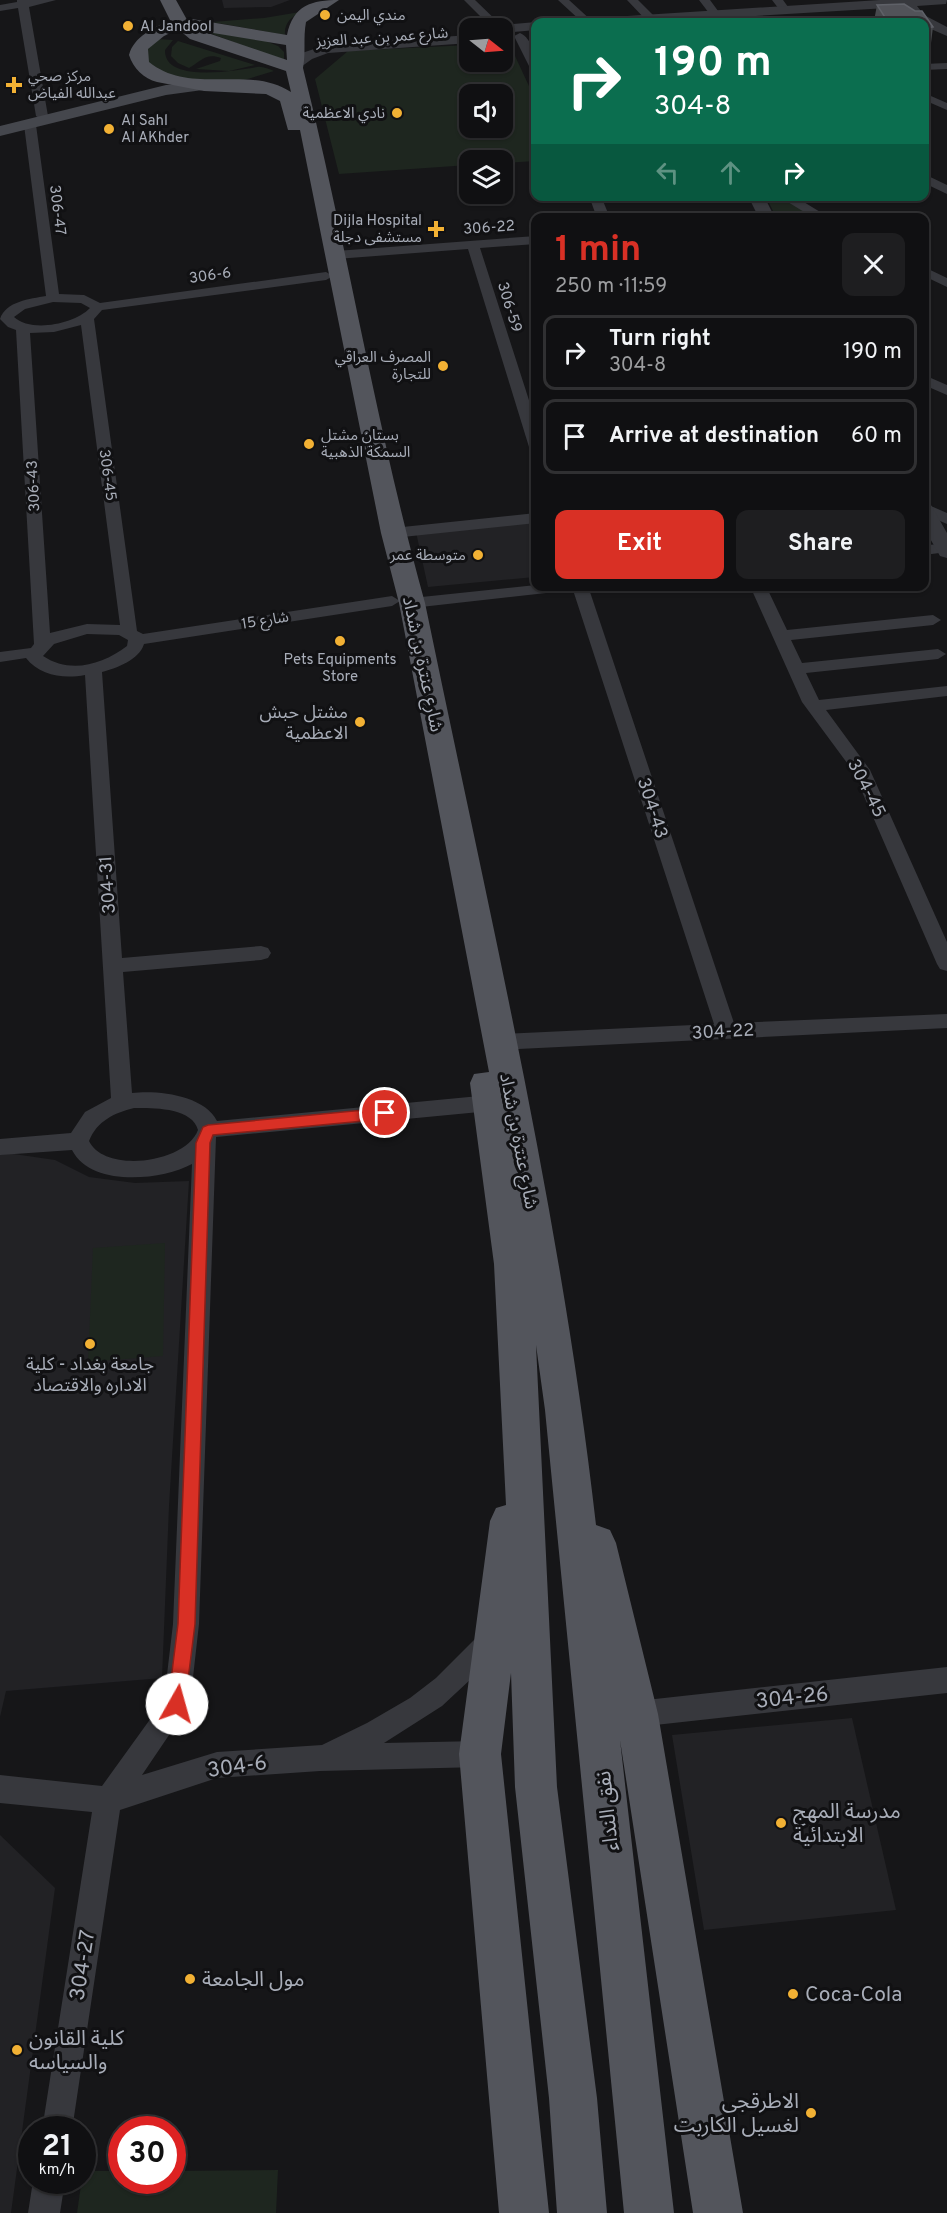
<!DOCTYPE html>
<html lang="en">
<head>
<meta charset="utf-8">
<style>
	:root { --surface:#101012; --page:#1e1e20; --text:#f1f3f6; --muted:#9c9d9f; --line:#303032; --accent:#d93025 }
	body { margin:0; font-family:Overpass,"Noto Sans Arabic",sans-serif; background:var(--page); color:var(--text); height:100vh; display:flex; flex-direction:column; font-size:22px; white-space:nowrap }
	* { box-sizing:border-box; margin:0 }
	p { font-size:20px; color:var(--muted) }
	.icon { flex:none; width:33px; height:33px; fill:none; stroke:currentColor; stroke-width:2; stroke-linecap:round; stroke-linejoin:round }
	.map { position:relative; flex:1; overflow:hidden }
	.drawer { position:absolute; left:531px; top:213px; width:398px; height:378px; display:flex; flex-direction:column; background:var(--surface); border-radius:12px; box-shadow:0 2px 4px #0004,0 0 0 2px var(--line) }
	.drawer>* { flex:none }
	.banner { position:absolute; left:531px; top:18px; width:398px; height:183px; border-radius:12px; box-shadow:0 2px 4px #0004,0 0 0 2px var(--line); background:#0b6e4f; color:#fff; overflow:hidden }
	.needle { width:39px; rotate:107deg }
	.buttons { position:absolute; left:459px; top:18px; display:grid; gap:12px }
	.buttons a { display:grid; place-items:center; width:54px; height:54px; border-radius:12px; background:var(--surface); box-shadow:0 2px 4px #0004,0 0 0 2px var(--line); font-size:30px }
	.speed { position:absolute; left:18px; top:2116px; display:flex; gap:12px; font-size:30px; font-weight:700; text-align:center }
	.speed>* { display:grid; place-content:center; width:78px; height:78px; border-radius:50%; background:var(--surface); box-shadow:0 2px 4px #0004,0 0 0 2px var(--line); line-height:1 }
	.speed small { font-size:15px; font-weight:400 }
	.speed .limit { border:9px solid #d22; background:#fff; color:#111 }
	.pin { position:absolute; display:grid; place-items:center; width:51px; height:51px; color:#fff; margin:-26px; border:3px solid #fff; border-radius:50%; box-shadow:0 2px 6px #0007 }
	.me { position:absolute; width:66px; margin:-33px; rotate:7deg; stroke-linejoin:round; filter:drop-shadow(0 0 4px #0008) }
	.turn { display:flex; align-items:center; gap:21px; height:126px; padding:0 24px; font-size:27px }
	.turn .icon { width:78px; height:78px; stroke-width:2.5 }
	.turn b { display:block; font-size:42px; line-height:51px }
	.lanes { display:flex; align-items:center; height:57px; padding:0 24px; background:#0003; justify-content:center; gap:30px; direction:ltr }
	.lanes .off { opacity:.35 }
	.round { display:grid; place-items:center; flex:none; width:63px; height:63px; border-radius:12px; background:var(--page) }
	.head { display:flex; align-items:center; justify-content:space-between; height:102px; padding:0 24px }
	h1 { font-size:36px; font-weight:700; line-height:45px; color:var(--accent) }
	.cta { display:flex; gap:12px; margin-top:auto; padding:12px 24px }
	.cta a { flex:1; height:69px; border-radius:12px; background:var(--accent); color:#fff; font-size:24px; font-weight:700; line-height:69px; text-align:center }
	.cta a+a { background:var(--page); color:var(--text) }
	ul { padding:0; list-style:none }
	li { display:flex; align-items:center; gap:18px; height:75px; margin:0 12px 9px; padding:0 12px; border:3px solid var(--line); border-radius:12px }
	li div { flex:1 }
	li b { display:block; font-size:22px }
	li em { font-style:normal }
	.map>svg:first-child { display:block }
</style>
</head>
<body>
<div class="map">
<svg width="947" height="2213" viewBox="0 0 947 2213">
	<rect width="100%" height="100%" fill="#161618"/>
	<path fill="#222225" d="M222 0H290L271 7 224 8Z
		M535 522V577L428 587 416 532Z
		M0 1152 55 1160 89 1177 135 1183 189 1181 169 1506 162 1678 6 1691 0 1717Z
		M852 1718 896 1910 704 1930 672 1735Z
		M0 1835 55 1888 11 2213H0Z"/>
	<path fill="#1e261f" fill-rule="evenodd" d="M300 12C291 18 284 23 285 35L212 22 264 18Z
		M199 29 263 40 278 46 284 52V61Z
		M158 39 173 40 165 50C164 84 238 70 257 67 262 66 269 69 274 71L241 81 173 79 144 61 146 45Z
		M178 41 255 65 229 71 196 69 220 61 221 58C205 52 199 63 189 68L178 63 171 56 172 47Z
		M503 43H509L535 99V161L503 163 502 160H470L469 165 339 174 315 79 348 51 469 45 470 62H502ZM470 94H502V128H470Z
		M766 197H781L815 217H776Z
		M165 1243 163 1356 88 1362 93 1248Z
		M278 2170 276 2213H77L83 2171H121L122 2181H172L173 2171Z"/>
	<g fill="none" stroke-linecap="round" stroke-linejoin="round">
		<path fill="#37383d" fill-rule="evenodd" d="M17 0H56L29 7 48 116 42 120 36 116 18 8 0 11V5L17 2Z
			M464 0H475L502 26 503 28 502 29 492 28Z
			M558 0H569L593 22H582Z
			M627 0H638L655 17V21H647Z
			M699 0H710L721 15 720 17H712Z
			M772 0H783L791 11 782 13Z
			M520 33C533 39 536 58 536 71L530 68 514 36Z
			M947 63V69L924 70V64Z
			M924 93 947 103V110L924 100Z
			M30 121 36 125 59 294 84 295 100 303 326 272 333 276 326 280 102 310 94 319 137 631 143 634 392 596 400 601 392 606 144 644C139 660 117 668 102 672L122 958 261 946 268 948 271 953 268 958 261 960 123 972 132 1093C158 1090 204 1095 217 1121L490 1095 497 1097 500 1103 497 1109 490 1111 216 1137 199 1624 190 1704 142 1775 217 1752 322 1745 367 1723 410 1698 436 1678 476 1638 492 1630 501 1633 505 1642 501 1651 442 1706 384 1743 480 1741 490 1745 494 1754 490 1763 480 1767 320 1771 217 1778 120 1810 72 2130H42L92 1812 0 1803V1775L102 1786 164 1700 173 1624 192 1164C160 1181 91 1187 72 1150L0 1155V1139L71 1133 85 1112 111 1098 85 675C64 679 40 676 26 658L0 662V652L31 648 34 644 16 330 8 327 0 319C6 301 30 299 46 296L24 125ZM53 302 81 303 90 308C75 324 31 333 14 317L25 309ZM81 325 120 625 87 624 50 633 30 333 54 332ZM87 634 119 635 128 640 127 646C102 665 70 674 43 656L54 644ZM134 1108C152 1108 192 1107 198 1130 186 1163 105 1174 89 1141 97 1121 114 1113 134 1108Z
			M924 174 947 185V194L924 183Z
			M589 196H601L610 218H597Z
			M778 196H794L830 218H814Z
			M536 236V244L480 248 536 422V451L529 447 468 249 336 259 329 255 336 251Z
			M924 267 947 278V287L924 276Z
			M924 375 947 385V395L924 385Z
			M924 503 947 513V524L924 514Z
			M536 513V523L393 538 385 533 393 528Z
			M947 544V552L924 555V545Z
			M536 585 588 586 734 1023 947 1014V1028L500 1050 493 1047 490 1042 493 1037 500 1034 714 1024 573 590 412 608 404 603 412 598Z
			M750 586H766L787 630 933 615 941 620 933 625 791 640 802 663 938 649 946 654 938 659 806 673 819 700 947 686V696L826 710 870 770 947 942V971L940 969 937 964 853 771 802 702Z
			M947 1667V1693L637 1727 628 1723 624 1714 628 1705 637 1701Z
			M33 2181H65L60 2213H28Z"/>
		<path fill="#37383d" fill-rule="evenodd" d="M880 0H947L946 4 917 6 924 15 947 27V36L924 26V22L914 21 904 7 655 22H589L596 18Z
			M536 22H539H536V30L502 33V28H495L502 25Z
			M470 35V43L328 53 312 59 294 72 287 68 302 53 326 45Z
			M748 196H764L775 218H759Z
			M924 503 931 505 947 533V558L940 556 924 528Z"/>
		<path fill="#45474d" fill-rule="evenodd" d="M204 81 210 83 212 86 210 89 166 95 0 136V126L166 85Z"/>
		<path fill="#53555c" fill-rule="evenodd" d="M160 0H176L186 18 287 35C293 5 312 0 339 0L306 22C303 38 306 52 303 68 347 245 376 427 425 603 488 909 561 1214 596 1525L610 1530 616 1543 658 1714 743 2213H693L620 1740 674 2213H624L545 1410 536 1345 557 1787 597 2098 607 2213H557L549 2098 515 1787 511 1673 501 1754 549 2213H499L459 1754 490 1521 496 1508 506 1505 494 1264 470 1083 474 1074 489 1072 399 603 381 533 300 130H288L280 101 266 94 204 91 157 82C144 79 133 68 129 55 134 36 154 28 170 20ZM178 29 190 39 286 71 291 92C249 64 191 96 149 62L148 49 164 36ZM201 31 286 45 287 60 202 31Z"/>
	</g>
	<path fill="#47494d" d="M904 4 915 11H922L933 27 931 43 924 44V22H875L874 21 877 5Z"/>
	<path fill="#525359" stroke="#5f6168" stroke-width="1.5" d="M904 4 915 11H922L933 27 924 28V22H888L877 5Z"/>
	<path fill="#d93025" stroke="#8d1f18" stroke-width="1.5" d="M385 1108 392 1113 385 1119 213 1135 210 1143 195 1624 185 1704 183 1710 177 1712 171 1710 168 1704 178 1624 196 1143 203 1127 208 1125Z"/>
	<g fill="#f2b134" stroke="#111113" stroke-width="2">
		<circle cx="325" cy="15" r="6"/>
		<circle cx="128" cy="26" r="6"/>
		<path d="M11 76h6v6h6v6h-6v6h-6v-6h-6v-6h6z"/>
		<circle cx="397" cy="113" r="6"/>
		<circle cx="109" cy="129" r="6"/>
		<path d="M433 220h6v6h6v6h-6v6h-6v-6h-6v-6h6z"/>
		<circle cx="443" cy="366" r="6"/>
		<circle cx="309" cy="444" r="6"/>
		<circle cx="478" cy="555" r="6"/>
		<circle cx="340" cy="641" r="6"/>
		<circle cx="360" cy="722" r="6"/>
		<circle cx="90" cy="1344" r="6"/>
		<circle cx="781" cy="1823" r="6"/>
		<circle cx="190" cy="1979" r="6"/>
		<circle cx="793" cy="1994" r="6"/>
		<circle cx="17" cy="2050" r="6"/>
		<circle cx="811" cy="2113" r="6"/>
	</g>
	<g text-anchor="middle" stroke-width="6" stroke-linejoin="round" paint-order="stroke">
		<g font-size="15" fill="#a8adb8" stroke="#111113" text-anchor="start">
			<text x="337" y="20">مندي اليمن</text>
			<text x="140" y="31">Al Jandool</text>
			<text x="28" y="81">مركز صحي<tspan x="28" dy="17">عبدالله الفياض</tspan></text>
			<text x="385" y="118" text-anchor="end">نادي الاعظمية</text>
			<text x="121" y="125">Al Sahl<tspan x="121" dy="17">Al AKhder</tspan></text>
			<text x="422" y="225" text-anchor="end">Dijla Hospital<tspan x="422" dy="17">مستشفى دجلة</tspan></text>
			<text x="431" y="362" text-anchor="end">المصرف العراقي<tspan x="431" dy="17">للتجارة</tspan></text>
			<text x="321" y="440">بستان مشتل<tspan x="321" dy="17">السمكة الذهبية</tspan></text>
			<text x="466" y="560" text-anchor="end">متوسطة عمر</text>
			<text x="340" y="664" text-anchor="middle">Pets Equipments<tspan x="340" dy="17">Store</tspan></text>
		</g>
		<g font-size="15" fill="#a8adb8" stroke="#111113">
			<text transform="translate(382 37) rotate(-4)" y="5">شارع عمر بن عبد العزيز</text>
			<text transform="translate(58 210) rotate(83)" y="5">306-47</text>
			<text transform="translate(489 227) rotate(-4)" y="5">306-22</text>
			<text transform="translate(210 275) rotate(-8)" y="5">306-6</text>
			<text transform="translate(510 307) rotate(73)" y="5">306-59</text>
			<text transform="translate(108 475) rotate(82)" y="5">306-45</text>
			<text transform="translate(33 486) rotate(-93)" y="5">306-43</text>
			<text transform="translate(265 620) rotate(-9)" y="5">شارع 15</text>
		</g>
		<g font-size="18" fill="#a8adb8" stroke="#111113">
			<text transform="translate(423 664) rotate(78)" y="6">شارع عنترة بن شداد</text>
			<text transform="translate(867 788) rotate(63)" y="6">304-45</text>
			<text transform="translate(653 808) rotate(72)" y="6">304-43</text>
			<text transform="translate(107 885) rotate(-94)" y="6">304-31</text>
			<text transform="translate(723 1031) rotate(-3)" y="6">304-22</text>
			<text transform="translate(519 1141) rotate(79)" y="6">شارع عنترة بن شداد</text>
		</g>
		<g font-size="18" fill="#a8adb8" stroke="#111113" text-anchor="end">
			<text x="348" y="718">مشتل حبش<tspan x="348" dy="21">الاعظمية</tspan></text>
			<text x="90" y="1370" text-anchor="middle">جامعة بغداد - كلية<tspan x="90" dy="21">الاداره والاقتصاد</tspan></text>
		</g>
		<g font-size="21" fill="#a8adb8" stroke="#111113">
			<text transform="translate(792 1697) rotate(-6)" y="7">304-26</text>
			<text transform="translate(237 1766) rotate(-8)" y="7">304-6</text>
			<text transform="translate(607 1811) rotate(-96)" y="7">نفق النداء</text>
			<text transform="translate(82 1965) rotate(-81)" y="7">304-27</text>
		</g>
		<g font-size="21" fill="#a8adb8" stroke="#111113" text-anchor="start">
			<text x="793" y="1818">مدرسة المهج<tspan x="793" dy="24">الابتدائية</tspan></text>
			<text x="202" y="1986">مول الجامعة</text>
			<text x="805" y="2001">Coca-Cola</text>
			<text x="29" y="2045">كلية القانون<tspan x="29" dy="24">والسياسه</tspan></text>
			<text x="799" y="2108" text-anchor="end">الاطرقجي<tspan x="799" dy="24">لغسيل الكاربت</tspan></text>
		</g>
	</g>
</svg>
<div class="buttons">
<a><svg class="needle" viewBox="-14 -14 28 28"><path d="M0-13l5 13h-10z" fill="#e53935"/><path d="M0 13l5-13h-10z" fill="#9c9d9f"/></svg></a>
<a><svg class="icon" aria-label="sound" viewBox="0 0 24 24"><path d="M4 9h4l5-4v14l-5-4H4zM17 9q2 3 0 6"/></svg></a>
<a><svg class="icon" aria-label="layers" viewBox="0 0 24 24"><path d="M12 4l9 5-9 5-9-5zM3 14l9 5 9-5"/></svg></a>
</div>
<div class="speed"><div>21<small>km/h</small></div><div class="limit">30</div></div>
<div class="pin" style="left:385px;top:1113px;background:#d93025"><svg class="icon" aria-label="arrive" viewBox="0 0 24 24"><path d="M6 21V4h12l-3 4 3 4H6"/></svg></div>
<svg class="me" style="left:177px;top:1704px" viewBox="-20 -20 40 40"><circle r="19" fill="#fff"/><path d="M0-13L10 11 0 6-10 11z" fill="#d93025"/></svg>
<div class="banner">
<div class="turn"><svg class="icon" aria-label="right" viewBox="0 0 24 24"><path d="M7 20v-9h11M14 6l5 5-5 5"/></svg><div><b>190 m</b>304-8</div></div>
<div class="lanes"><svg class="icon off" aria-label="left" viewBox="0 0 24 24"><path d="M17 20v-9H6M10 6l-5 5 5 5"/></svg><svg class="icon off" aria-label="ahead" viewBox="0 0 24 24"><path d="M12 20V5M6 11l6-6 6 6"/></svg><svg class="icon" aria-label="right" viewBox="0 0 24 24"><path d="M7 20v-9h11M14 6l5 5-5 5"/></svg></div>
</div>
<section class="drawer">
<div class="head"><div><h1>1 min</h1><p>250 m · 11:59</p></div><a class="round"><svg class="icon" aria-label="close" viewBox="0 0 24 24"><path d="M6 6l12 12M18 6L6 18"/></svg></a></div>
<ul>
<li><svg class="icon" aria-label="right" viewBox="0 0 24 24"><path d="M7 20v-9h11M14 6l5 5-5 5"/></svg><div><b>Turn right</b><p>304-8</p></div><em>190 m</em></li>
<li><svg class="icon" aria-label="arrive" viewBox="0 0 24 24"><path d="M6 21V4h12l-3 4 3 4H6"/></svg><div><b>Arrive at destination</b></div><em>60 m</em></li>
</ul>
<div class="cta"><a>Exit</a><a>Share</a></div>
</section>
</div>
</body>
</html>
